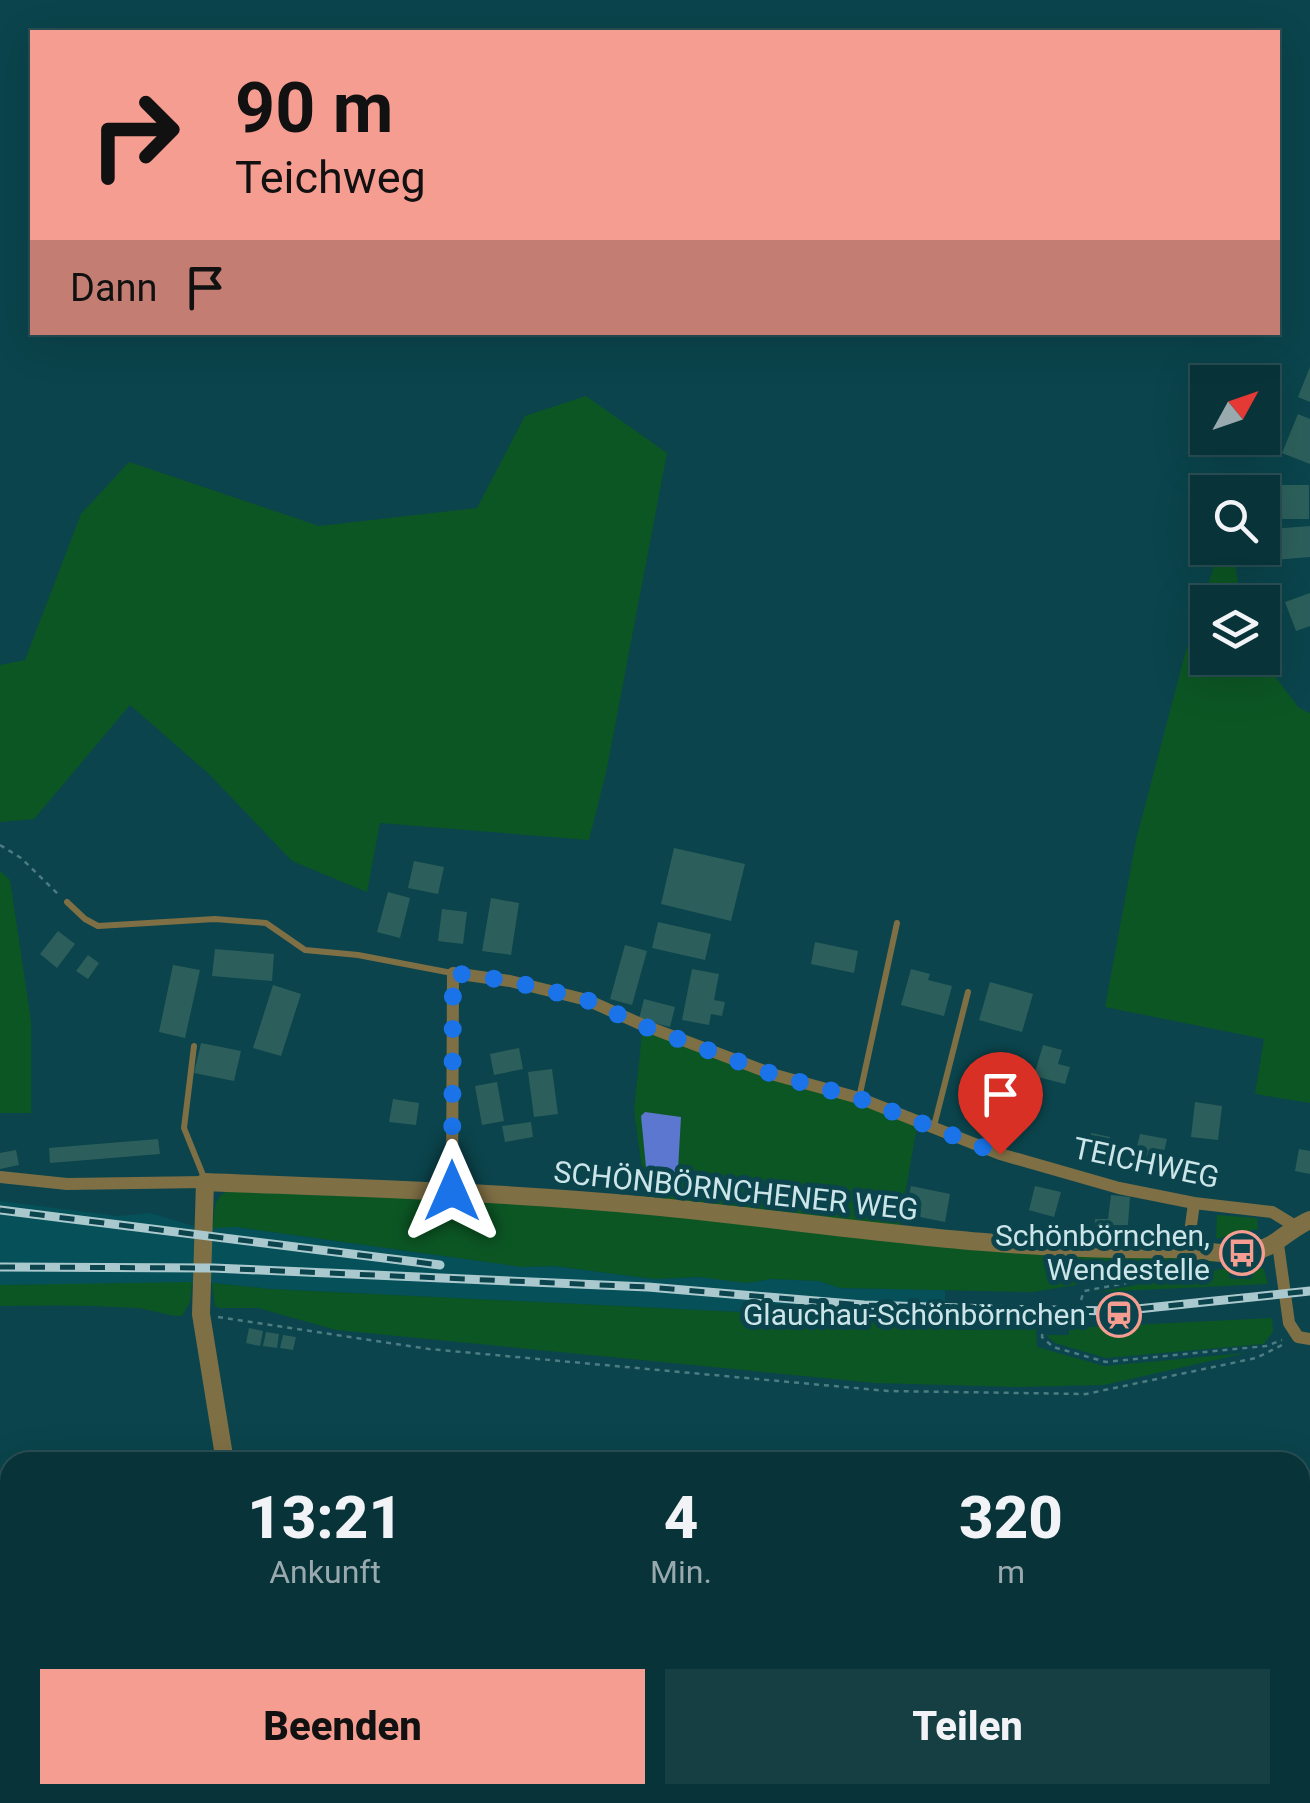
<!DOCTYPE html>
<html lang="de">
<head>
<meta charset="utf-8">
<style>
	:root { --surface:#083339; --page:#163f44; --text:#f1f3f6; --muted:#98aaae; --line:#294e53; --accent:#f59d90 }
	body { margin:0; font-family:Roboto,sans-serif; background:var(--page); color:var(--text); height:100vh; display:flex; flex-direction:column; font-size:38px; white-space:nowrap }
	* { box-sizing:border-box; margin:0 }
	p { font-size:32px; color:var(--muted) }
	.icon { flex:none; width:55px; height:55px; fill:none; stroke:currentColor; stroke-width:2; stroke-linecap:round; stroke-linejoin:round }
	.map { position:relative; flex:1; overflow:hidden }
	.details { position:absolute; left:0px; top:1452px; width:1310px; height:352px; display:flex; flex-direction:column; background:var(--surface); border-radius:30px 30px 0 0; box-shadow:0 10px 40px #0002,0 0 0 2px var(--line) }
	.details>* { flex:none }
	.hud { position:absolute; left:30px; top:30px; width:1250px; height:305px; border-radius:0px; box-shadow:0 10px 40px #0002,0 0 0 2px var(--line); background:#f59d90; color:#111; overflow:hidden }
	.needle { width:65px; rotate:50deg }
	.fabs { position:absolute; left:1190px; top:365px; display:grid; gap:20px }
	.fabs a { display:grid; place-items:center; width:90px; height:90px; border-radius:0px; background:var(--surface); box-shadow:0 10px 40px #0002,0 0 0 2px var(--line); font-size:50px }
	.pin { position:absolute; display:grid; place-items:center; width:85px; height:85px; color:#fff; margin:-102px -42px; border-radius:50% 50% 50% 0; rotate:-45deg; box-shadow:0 0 10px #0007 }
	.pin .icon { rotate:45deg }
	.me { position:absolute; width:110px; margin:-55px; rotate:0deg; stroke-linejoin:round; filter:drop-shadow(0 0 8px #0008) }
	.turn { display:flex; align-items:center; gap:35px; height:210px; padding:0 40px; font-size:45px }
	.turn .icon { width:130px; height:130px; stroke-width:2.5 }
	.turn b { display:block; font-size:70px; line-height:85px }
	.then { display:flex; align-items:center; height:95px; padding:0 40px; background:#0003; gap:20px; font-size:38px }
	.eta { display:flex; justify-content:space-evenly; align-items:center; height:170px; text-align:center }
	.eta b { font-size:60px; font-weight:800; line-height:70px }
	.primary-button { display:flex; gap:20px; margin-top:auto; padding:20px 40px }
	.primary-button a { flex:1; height:115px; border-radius:0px; background:var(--accent); color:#111; font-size:40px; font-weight:800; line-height:115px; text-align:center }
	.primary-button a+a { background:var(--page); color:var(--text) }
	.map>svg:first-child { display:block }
</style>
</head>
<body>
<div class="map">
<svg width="1310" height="1803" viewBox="0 0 1310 1803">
	<rect width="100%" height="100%" fill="#0b444c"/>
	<path fill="#055059" d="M0 1201 118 1216 150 1213 194 1226 237 1227 522 1267 554 1266 654 1279 699 1277 747 1283 771 1279 819 1281 840 1288 945 1289V1322L271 1289 212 1283 0 1285Z"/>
	<path fill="#0c5624" d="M586 396 667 453 606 773 589 840 380 823 367 892 292 861 209 774 130 705 34 819 0 822V665L25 660 81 514 129 462 319 526 477 508 525 416Z
		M1220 548H1233L1241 602H1208V658H1261L1299 708 1310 713V1103L1255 1094 1264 1039 1105 1007 1136 840 1185 654Z
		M0 871 10 880 31 1021V1113H0Z
		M643 1025 918 1121 898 1234 647 1206 634 1110Z
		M229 1190C549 1199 867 1228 1186 1253L1219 1261 1033 1292 840 1288 819 1281 771 1279 747 1283 699 1277 654 1279 554 1266 522 1267 237 1227 213 1228C215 1211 212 1198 229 1190Z
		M1217 1215 1257 1218 1258 1229 1216 1239Z
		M1256 1267 1264 1269 1268 1284 1097 1292 1228 1268 1230 1279H1251Z
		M192 1282 190 1302 182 1316C171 1317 151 1309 136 1308 91 1305 45 1305 0 1306V1285Z
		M212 1283 271 1289 945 1322 960 1330 1036 1329 1037 1347 1104 1366 1246 1353 1104 1385 1019 1387 875 1383 336 1330 258 1308H219L215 1306Z
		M1272 1318 1273 1332 1264 1344 1106 1358 1055 1343 1046 1335H1069V1328Z"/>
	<path fill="#5b77cf" d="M645 1112 681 1117 678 1170 674 1173 646 1167 641 1116Z"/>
	<path fill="#2c5f5b" d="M1310 367V402L1298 397Z
		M1298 414 1310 419V464L1282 453Z
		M1271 485H1309V519H1271Z
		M1310 526V557L1274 560 1271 529Z
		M1310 593V626L1296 631 1285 602Z
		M674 848 745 864 731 921 661 904Z
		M414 861 444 867 438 894 408 888Z
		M388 892 410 898 400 938 377 932Z
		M491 898 519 903 511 955 482 951Z
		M442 909 467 912 463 944 438 941Z
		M658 922 711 934 705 960 652 948Z
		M58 931 75 944 57 968 40 954Z
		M815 942 858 951 854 973 811 964Z
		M625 945 647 951 632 1005 610 999Z
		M215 949 274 954 272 981 212 976Z
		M88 955 99 963 88 979 76 971Z
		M173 965 200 970 185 1038 159 1032Z
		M692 969 719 974 714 1000 725 1002 722 1016 711 1014 709 1025 682 1020Z
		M911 969 930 974 928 980 952 986 944 1016 901 1005Z
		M990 982 1033 994 1022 1032 979 1020Z
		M273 985 301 994 281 1056 253 1048Z
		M644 999 675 1007 670 1027 639 1019Z
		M201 1043 241 1051 234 1081 194 1073Z
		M1043 1045 1062 1050 1058 1064 1070 1067 1065 1084 1034 1076Z
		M519 1048 523 1069 494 1075 490 1054Z
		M552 1069 558 1114 534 1117 528 1072Z
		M497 1082 504 1121 482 1125 475 1086Z
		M981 1089 1010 1101 1002 1124 972 1112Z
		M393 1099 419 1103 416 1125 389 1122Z
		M1195 1102 1222 1106 1218 1140 1191 1137Z
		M531 1122 533 1137 505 1142 502 1126Z
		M1091 1133 1110 1137 1105 1163 1086 1159Z
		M1140 1134 1167 1139 1162 1160 1135 1155Z
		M158 1139 160 1154 50 1163 49 1148Z
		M1299 1149 1310 1151V1174L1295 1171Z
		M16 1150 19 1165 0 1169V1153Z
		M911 1186 950 1194 945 1222 905 1214Z
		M1035 1186 1061 1192 1054 1217 1029 1210Z
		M1111 1195 1130 1197 1127 1238 1094 1237 1095 1219H1108Z
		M249 1328 263 1331 260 1346 246 1343Z
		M266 1332 279 1334 277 1348 263 1346Z
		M283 1335 296 1337 293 1350 280 1348Z
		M240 1795H265L267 1803H242Z"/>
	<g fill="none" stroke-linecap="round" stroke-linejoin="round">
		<path stroke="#4d7c82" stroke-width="2.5" stroke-dasharray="5 5" stroke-linecap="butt" d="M0 845 21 858 58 894
			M1081 1300 1084 1291 1196 1270
			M218 1317 429 1349 888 1391 1086 1394 1256 1358 1284 1344
			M1043 1324 1042 1337 1053 1347 1106 1362 1266 1346 1282 1340"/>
		<path stroke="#7f6f45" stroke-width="6" d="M67 902 85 919 98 926 215 919 266 923 305 950 358 955 452 973
			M194 1046 184 1128 205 1180
			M859 1098 897 923
			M934 1126 968 992"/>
		<path stroke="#7f6f45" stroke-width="12" d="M0 1177 67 1184 205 1182
			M452 1191 453 973 510 981 587 1000 643 1025 775 1075 859 1098 1000 1154 1119 1188 1194 1203 1272 1212 1295 1226
			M1278 1244 1289 1323 1298 1337 1310 1339
			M1188 1248 1194 1203"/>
		<path stroke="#7f6f45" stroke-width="18" d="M225 1462 201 1314 205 1182C354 1188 503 1192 650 1206 824 1223 994 1252 1169 1249 1195 1248 1227 1257 1252 1252 1277 1247 1288 1229 1310 1220
			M292 1795 294 1803"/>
		<g stroke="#aac9ce" stroke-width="9">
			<path id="rail" d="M0 1210 440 1265
				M0 1267 213 1268 648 1287 864 1305 992 1309 1118 1311 1310 1291"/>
		</g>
		<use href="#rail" stroke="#0b444c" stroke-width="5" stroke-dasharray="15" stroke-linecap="butt"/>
	</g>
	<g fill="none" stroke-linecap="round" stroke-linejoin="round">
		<path stroke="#1a73e8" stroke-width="18" stroke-dasharray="0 32.4" d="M452 1191 453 973 510 981 587 1000 643 1026 775 1075 858 1098 1000 1154"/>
	</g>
	<defs>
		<g id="bus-ring" transform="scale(2.25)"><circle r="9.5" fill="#0b444c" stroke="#f59d90" stroke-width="1.5"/><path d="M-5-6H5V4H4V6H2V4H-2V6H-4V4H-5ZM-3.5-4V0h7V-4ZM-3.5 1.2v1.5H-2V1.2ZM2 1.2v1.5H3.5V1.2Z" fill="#f59d90"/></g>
		<g id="station-ring" transform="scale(2.25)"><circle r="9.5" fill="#0b444c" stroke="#f59d90" stroke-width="1.5"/><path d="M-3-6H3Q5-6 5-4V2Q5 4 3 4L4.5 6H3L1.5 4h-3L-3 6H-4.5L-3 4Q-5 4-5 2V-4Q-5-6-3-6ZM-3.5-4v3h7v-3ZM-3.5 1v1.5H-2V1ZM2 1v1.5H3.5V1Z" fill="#f59d90"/></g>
	</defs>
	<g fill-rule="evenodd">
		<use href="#bus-ring" x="1242" y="1253"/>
		<use href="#station-ring" x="1119" y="1315"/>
	</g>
	<g text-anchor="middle" stroke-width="10" stroke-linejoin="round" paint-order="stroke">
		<g font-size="30" fill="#cbe5e9" stroke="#0b444c">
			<text transform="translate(1146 1163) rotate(12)" y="10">TEICHWEG</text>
			<text transform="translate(736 1191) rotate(6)" y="10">SCHÖNBÖRNCHENER WEG</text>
		</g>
		<g font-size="30" fill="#cbe5e9" stroke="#0b444c" text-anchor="end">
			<text x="1210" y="1246">Schönbörnchen,<tspan x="1210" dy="34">Wendestelle</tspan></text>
			<text x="1086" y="1325">Glauchau-Schönbörnchen</text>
		</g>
	</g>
</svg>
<div class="fabs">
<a><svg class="needle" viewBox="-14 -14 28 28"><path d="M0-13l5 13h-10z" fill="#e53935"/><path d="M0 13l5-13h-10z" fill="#98aaae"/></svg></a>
<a><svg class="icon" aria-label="search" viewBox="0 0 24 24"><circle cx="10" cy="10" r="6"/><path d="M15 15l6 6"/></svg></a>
<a><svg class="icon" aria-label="layers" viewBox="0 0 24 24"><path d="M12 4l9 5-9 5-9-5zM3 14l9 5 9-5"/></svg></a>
</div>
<div class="pin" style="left:1000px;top:1154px;background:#d93025"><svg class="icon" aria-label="arrive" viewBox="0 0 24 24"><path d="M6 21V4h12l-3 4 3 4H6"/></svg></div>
<svg class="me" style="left:452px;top:1191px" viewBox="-20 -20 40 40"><path d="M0-17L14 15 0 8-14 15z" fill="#1a73e8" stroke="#fff" stroke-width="4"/></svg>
<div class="hud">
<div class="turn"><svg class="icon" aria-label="right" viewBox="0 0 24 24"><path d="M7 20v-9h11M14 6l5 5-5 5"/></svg><div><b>90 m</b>Teichweg</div></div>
<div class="then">Dann<svg class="icon" aria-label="arrive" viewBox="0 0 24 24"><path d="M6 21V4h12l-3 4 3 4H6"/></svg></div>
</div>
<section class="details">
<div class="eta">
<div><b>13:21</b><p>Ankunft</p></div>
<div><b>4</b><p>Min.</p></div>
<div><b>320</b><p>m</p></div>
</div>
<div class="primary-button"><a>Beenden</a><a>Teilen</a></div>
</section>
</div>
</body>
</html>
